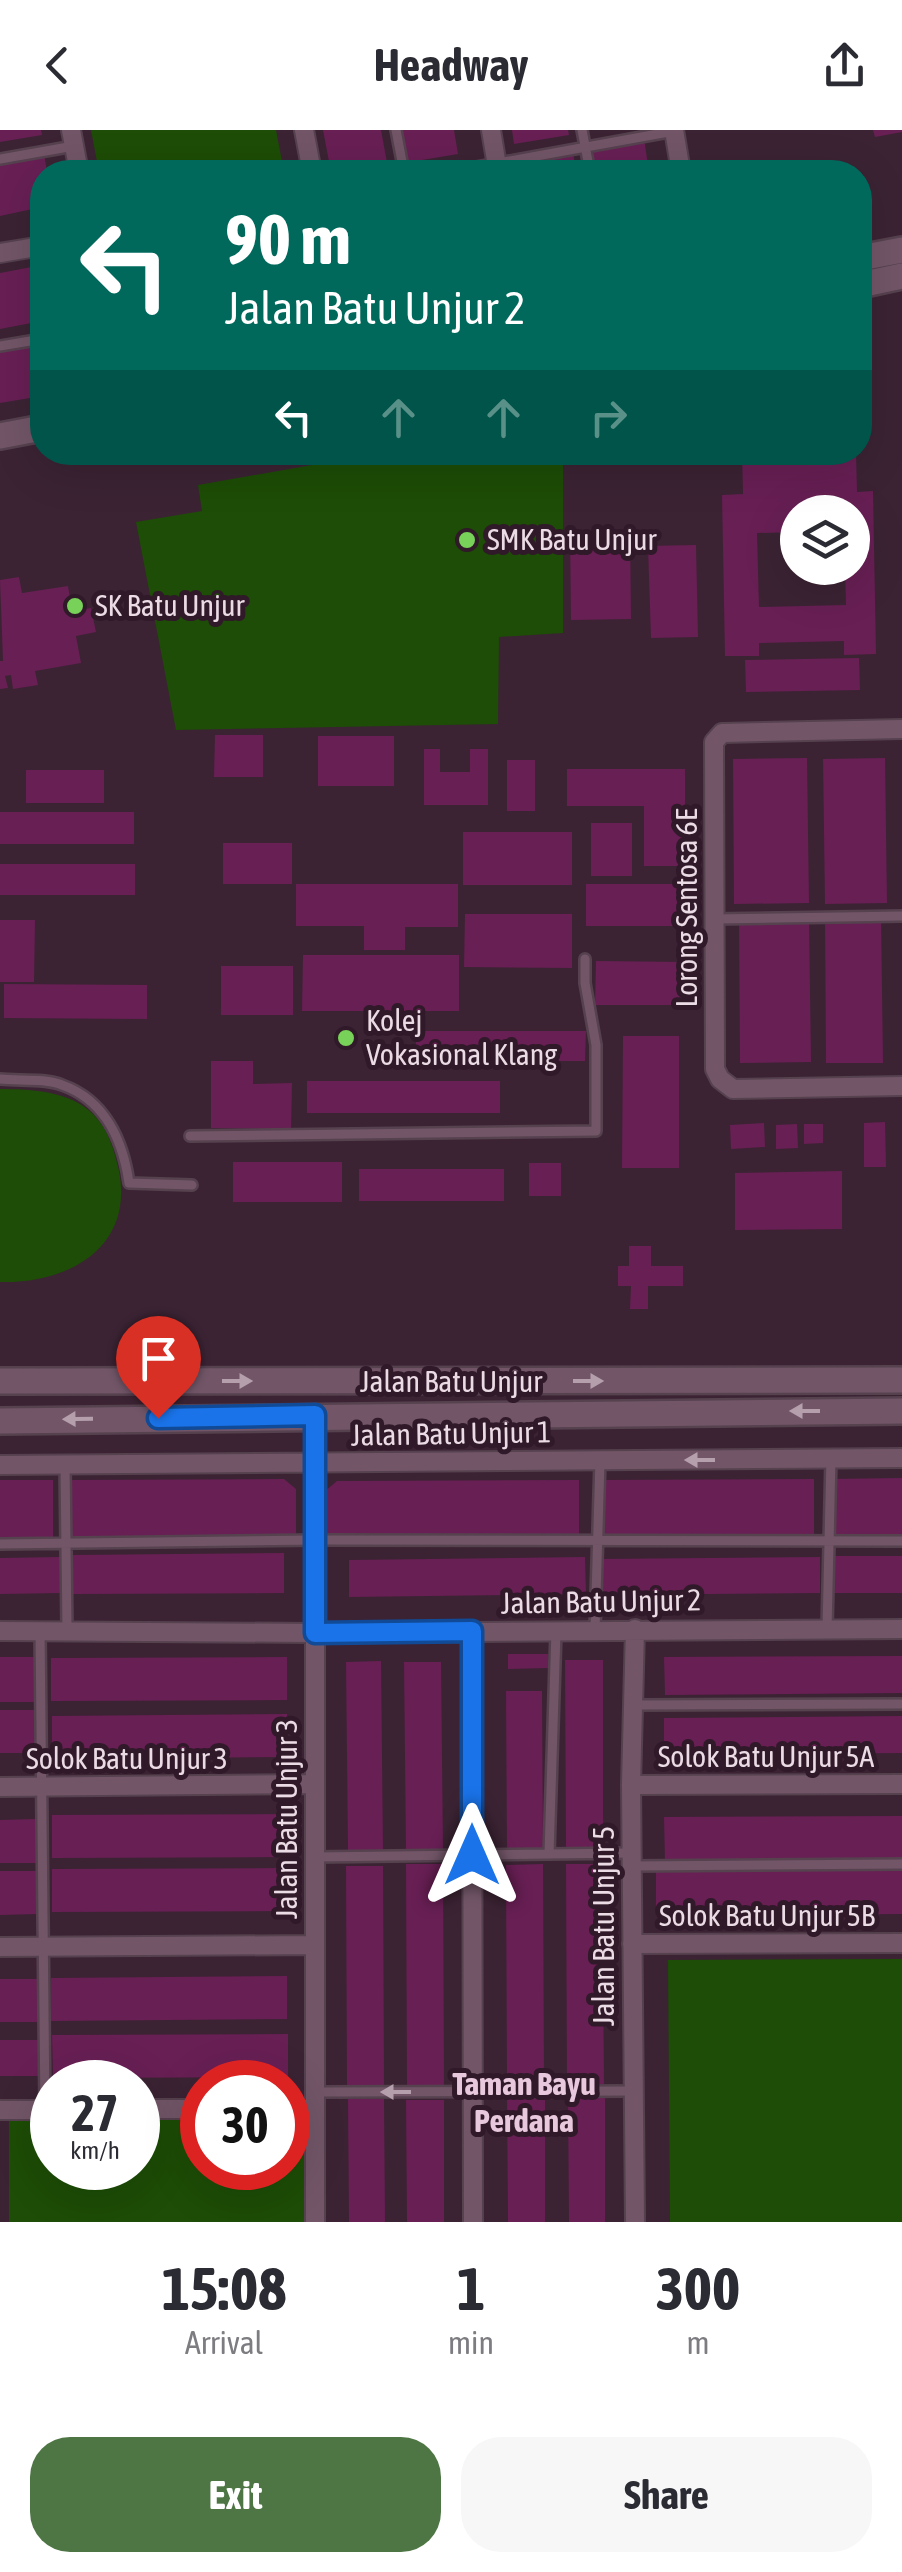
<!DOCTYPE html>
<html lang="en">
<head>
<meta charset="utf-8">
<style>
	:root { --surface:#fff; --page:#f7f7f7; --text:#2b2b33; --muted:#7c7c81; --accent:#4e7644 }
	body { margin:0; font-family:"Asap Condensed",sans-serif; background:var(--page); color:var(--text); height:100vh; display:flex; flex-direction:column; font-size:38px; white-space:nowrap }
	* { box-sizing:border-box; margin:0 }
	p { font-size:32px; color:var(--muted) }
	.icon { flex:none; width:55px; height:55px; fill:none; stroke:currentColor; stroke-width:2; stroke-linecap:round; stroke-linejoin:round }
	.map { position:relative; height:2092px; overflow:hidden }
	.details { display:flex; flex-direction:column; background:var(--surface); flex:1 }
	.details>* { flex:none }
	.banner { position:absolute; left:30px; top:30px; width:842px; height:305px; border-radius:40px; box-shadow:0 10px 40px #0002; background:#00695c; color:#fff; overflow:hidden }
	.buttons { position:absolute; left:780px; top:365px; display:grid; gap:20px }
	.buttons a { display:grid; place-items:center; width:90px; height:90px; border-radius:50%; background:var(--surface); box-shadow:0 10px 40px #0002; font-size:50px }
	.speed { position:absolute; left:30px; top:1930px; display:flex; gap:20px; font-size:50px; font-weight:700; text-align:center }
	.speed>* { display:grid; place-content:center; width:130px; height:130px; border-radius:50%; background:var(--surface); box-shadow:0 10px 40px #0002; line-height:1 }
	.speed small { font-size:25px; font-weight:400 }
	.speed .limit { border:15px solid #d22; background:#fff; color:#111 }
	.pin { position:absolute; display:grid; place-items:center; width:85px; height:85px; color:#fff; margin:-102px -42px; border-radius:50% 50% 50% 0; rotate:-45deg; box-shadow:0 0 10px #0007 }
	.pin .icon { rotate:45deg }
	.me { position:absolute; width:110px; margin:-55px; rotate:0deg; stroke-linejoin:round; filter:drop-shadow(0 0 8px #0008) }
	.turn { display:flex; align-items:center; gap:35px; height:210px; padding:0 30px; font-size:45px }
	.turn .icon { width:130px; height:130px; stroke-width:2.5 }
	.turn b { display:block; font-size:70px; line-height:85px }
	.lanes { display:flex; align-items:center; height:95px; padding:0 30px; background:#0003; justify-content:center; gap:50px; direction:ltr }
	.lanes .off { opacity:.35 }
	.eta { display:flex; justify-content:space-evenly; align-items:center; height:170px; text-align:center }
	.eta b { font-size:60px; font-weight:700; line-height:70px }
	.button { display:flex; gap:20px; margin-top:auto; padding:20px 30px }
	.button a { flex:1; height:115px; border-radius:40px; background:var(--accent); color:#fff; font-size:40px; font-weight:700; line-height:115px; text-align:center }
	.button a+a { background:var(--page); color:var(--text) }
	header { display:flex; justify-content:space-between; align-items:center; height:130px; padding:0 30px; background:var(--surface); font-size:45px; font-weight:700 }
	.map>svg:first-child { display:block }
</style>
</head>
<body>
<header><svg class="icon" aria-label="back" viewBox="0 0 24 24"><path d="M15 5l-7 7 7 7"/></svg>Headway<svg class="icon" aria-label="share" viewBox="0 0 24 24"><path d="M12 15V3M7 8l5-5 5 5M5 13v7h14v-7"/></svg></header>
<div class="map">
<svg width="902" height="2092" viewBox="0 0 902 2092">
	<rect width="100%" height="100%" fill="#3b2333"/>
	<path fill="#1d4d06" d="M91 0H276L284 42H99Z
		M386 322 563 323V503L499 507 498 594 176 600 136 392 202 381 198 355Z
		M0 959C31 959 71 961 94 985 108 999 115 1022 119 1041 134 1118 68 1154 0 1152Z
		M902 1829V2092H670L668 1830Z
		M9 1989H52V2038H138V1990H202V2038H288V1990H304V2092H9Z"/>
	<path fill="#681f54" fill-rule="evenodd" d="M0 0H41L42 5 0 12Z
		M323 0H381L388 38 331 42Z
		M398 0H454L458 24 404 33Z
		M512 0H568L569 5 514 14Z
		M873 0H902V2L875 7Z
		M644 8 649 42H593L589 18Z
		M573 22 576 42H518L516 32Z
		M44 23 47 42H42V77L0 86V30Z
		M42 135V191L0 199V143Z
		M42 208V266L0 273V215Z
		M742 322H856L857 362 873 361 876 524 844 525V511L759 513V526H725L722 365 743 364ZM798 382H852V438H845L846 475 759 477 757 403 798 402Z
		M630 401 631 489 571 490 570 402Z
		M696 415 698 507 651 508 648 416Z
		M19 447 22 463 68 456 72 481 91 478 96 502 76 506 81 533 35 541 38 555 13 559 11 545 5 546 8 558 0 559V531H3L0 450Z
		M859 528 860 560 746 562 745 530Z
		M215 605H263V647H214Z
		M318 606H394V656H318Z
		M424 619H440V642H470V619H488V675H424Z
		M807 628 809 773 734 774 733 629Z
		M885 628 887 773 825 774 823 629Z
		M507 630H535V681H507Z
		M567 639H685V736H644V676H567Z
		M26 640H104V673H26Z
		M0 682H134V714H0Z
		M591 693H632V746H591Z
		M463 702H572V755H463Z
		M223 713H292V754H223Z
		M0 734H135V765H0Z
		M296 754H458V797H405V820H364V796H296Z
		M586 754H685V796H586Z
		M465 784H572V838L464 837Z
		M825 787H881L883 933H826Z
		M809 788 811 932 740 933 739 789Z
		M0 790H35L34 852H0Z
		M303 825H459V881H302Z
		M596 831 686 832V875H595Z
		M221 836H293V885H221Z
		M4 854 147 855V889L4 888Z
		M416 901H586L585 931H416Z
		M623 906H679V1038H622Z
		M211 931H253V954L292 953 291 999 211 998Z
		M307 951H500V983H307Z
		M885 992 886 1037H864V993Z
		M764 993 765 1017 731 1019 730 995Z
		M797 994 798 1018 776 1019V995Z
		M804 994H823V1013L804 1014Z
		M233 1032H342V1072H233Z
		M529 1033H561V1066H529Z
		M359 1039H504V1071H359Z
		M842 1041V1099L735 1100V1043Z
		M629 1116H651V1136H683V1156H648V1179H630L631 1156H618V1136H629Z
		M902 1348V1405H831V1349Z
		M284 1349 296 1359V1407L70 1408V1350Z
		M814 1349V1406L596 1407V1350Z
		M0 1350H53V1407L0 1408Z
		M579 1350V1406L325 1407 324 1362 337 1351Z
		M284 1423V1463L73 1464V1425Z
		M832 1426H902V1463H832Z
		M60 1427 61 1463 0 1464V1428Z
		M585 1427 586 1464 349 1467V1430Z
		M820 1427V1463L599 1465V1429Z
		M508 1524H548V1538L508 1539Z
		M902 1526V1563L665 1565 664 1527Z
		M0 1527H38V1572H0Z
		M287 1527V1570L51 1571V1528Z
		M565 1530H603V1721H566Z
		M381 1531 383 1721H348L346 1532Z
		M404 1532H441L443 1721 406 1722Z
		M506 1561H542L543 1720 507 1721Z
		M0 1580H37V1623H0Z
		M287 1584V1627L52 1629V1586Z
		M902 1586V1623L664 1625V1588Z
		M286 1684V1727L52 1728V1685Z
		M902 1686V1731L665 1732 664 1687Z
		M36 1689 37 1733H0V1690Z
		M406 1734H443L444 1955 407 1956Z
		M543 1734 544 1954H507L506 1735Z
		M566 1734H602L604 1954 567 1955Z
		M346 1736H383L384 1955 347 1956Z
		M286 1738V1781L52 1782V1739Z
		M902 1739V1784L656 1786V1740Z
		M0 1741H37V1784L0 1785Z
		M287 1846V1889L51 1891V1848Z
		M0 1849H38V1892H0Z
		M288 1904V1947L53 1948 52 1905Z
		M0 1910H40V1946H0Z
		M507 1968H545V2092H508Z
		M568 1968H605V2092H569Z
		M348 1969H384L385 2092H349Z
		M406 1970H444V2092H407Z"/>
	<g fill="none" stroke-linecap="round" stroke-linejoin="round">
		<g stroke="#56414f" stroke-width="14">
			<path id="lane" d="M396 0 404 42
				M582 0 590 42
				M0 29 74 16
				M449 42 674 1
				M0 216 42 209
				M716 789 902 786
				M0 949C19 951 45 948 62 955 105 970 123 1011 129 1053L192 1055
				M190 1006 596 1001V915L585 853V829
				M65 1334 67 1500
				M0 1414 315 1410 902 1411
				M827 1499 831 1328
				M595 1500 600 1330
				M40 1501 45 1980
				M634 1575 902 1574
				M549 1724 556 1501
				M315 1727 631 1723
				M631 1736 902 1734
				M316 1962 633 1961"/>
		</g>
		<g stroke="#56414f" stroke-width="22">
			<path id="street" d="M71 0 79 42
				M304 0 312 42
				M491 0 498 42
				M674 0 681 42
				M0 123 42 116
				M902 599 722 603 714 612 715 939 720 949 733 959 902 956
				M0 1335 902 1328
				M0 1501 315 1503 902 1499
				M472 1501 473 2092
				M631 1655 902 1654
				M0 1657 315 1654
				M632 1814 902 1813
				M0 1817 315 1815
				M138 1979H202
				M288 1979H315
				M0 1980H52
				M315 2092V1285
				M635 2092 631 1655 635 1499"/>
		</g>
		<g stroke="#56414f" stroke-width="30">
			<path id="secondary" d="M860 128 902 120
				M860 155 902 146
				M0 306 42 298
				M0 1251 902 1250
				M0 1291 902 1281"/>
		</g>
		<use href="#lane" stroke="#725668" stroke-width="9"/>
		<use href="#street" stroke="#725668" stroke-width="18"/>
		<use href="#secondary" stroke="#725668" stroke-width="25"/>
	</g>
	<defs><path id="oneway-solid" d="M-6-.8H1V-3.2L6.5 0L1 3.2V.8H-6Z" transform="scale(2.5)"/></defs>
	<g fill="#b59fad">
		<use href="#oneway-solid" transform="translate(237 1251)"/>
		<use href="#oneway-solid" transform="translate(588 1251)"/>
		<use href="#oneway-solid" transform="translate(805 1281) rotate(180)"/>
		<use href="#oneway-solid" transform="translate(78 1289) rotate(179)"/>
		<use href="#oneway-solid" transform="translate(700 1330) rotate(180)"/>
		<use href="#oneway-solid" transform="translate(396 1962) rotate(180)"/>
	</g>
	<g fill="none" stroke-linecap="round" stroke-linejoin="round">
		<g stroke="#114b97" stroke-width="25">
			<path id="route" d="M158 1288 315 1285V1503L472 1501V1725"/>
		</g>
		<use href="#route" stroke="#1a73e8" stroke-width="18"/>
	</g>
	<g fill="#78d158" stroke="#301929" stroke-width="4">
		<circle cx="467" cy="410" r="10"/>
		<circle cx="75" cy="476" r="10"/>
		<circle cx="346" cy="908" r="10"/>
	</g>
	<g text-anchor="middle" stroke-width="10" stroke-linejoin="round" paint-order="stroke">
		<g font-size="30" fill="#ebdbe5" stroke="#301929" text-anchor="start">
			<text x="487" y="420">SMK Batu Unjur</text>
			<text x="95" y="486">SK Batu Unjur</text>
			<text x="366" y="901">Kolej<tspan x="366" dy="34">Vokasional Klang</tspan></text>
		</g>
		<g font-size="30" fill="#ebdbe5" stroke="#301929">
			<text transform="translate(687 778) rotate(-90)" y="10">Lorong Sentosa 6E</text>
			<text x="451" y="1262">Jalan Batu Unjur</text>
			<text transform="translate(451 1304) rotate(-1)" y="10">Jalan Batu Unjur 1</text>
			<text transform="translate(601 1472) rotate(-1)" y="10">Jalan Batu Unjur 2</text>
			<text x="766" y="1637">Solok Batu Unjur 5A</text>
			<text x="127" y="1639">Solok Batu Unjur 3</text>
			<text transform="translate(287 1689) rotate(-90)" y="10">Jalan Batu Unjur 3</text>
			<text x="767" y="1796">Solok Batu Unjur 5B</text>
			<text transform="translate(604 1796) rotate(-90)" y="10">Jalan Batu Unjur 5</text>
		</g>
		<g font-size="32" font-weight="bold" fill="#e8c8dc" stroke="#301929">
			<text x="524" y="1965">Taman Bayu<tspan x="524" dy="37">Perdana</tspan></text>
		</g>
	</g>
</svg>
<div class="buttons">
<a><svg class="icon" aria-label="layers" viewBox="0 0 24 24"><path d="M12 4l9 5-9 5-9-5zM3 14l9 5 9-5"/></svg></a>
</div>
<div class="speed"><div>27<small>km/h</small></div><div class="limit">30</div></div>
<div class="pin" style="left:158px;top:1288px;background:#d93025"><svg class="icon" aria-label="arrive" viewBox="0 0 24 24"><path d="M6 21V4h12l-3 4 3 4H6"/></svg></div>
<svg class="me" style="left:472px;top:1725px" viewBox="-20 -20 40 40"><path d="M0-17L14 15 0 8-14 15z" fill="#1a73e8" stroke="#fff" stroke-width="4"/></svg>
<div class="banner">
<div class="turn"><svg class="icon" aria-label="left" viewBox="0 0 24 24"><path d="M17 20v-9H6M10 6l-5 5 5 5"/></svg><div><b>90 m</b>Jalan Batu Unjur 2</div></div>
<div class="lanes"><svg class="icon" aria-label="left" viewBox="0 0 24 24"><path d="M17 20v-9H6M10 6l-5 5 5 5"/></svg><svg class="icon off" aria-label="ahead" viewBox="0 0 24 24"><path d="M12 20V5M6 11l6-6 6 6"/></svg><svg class="icon off" aria-label="ahead" viewBox="0 0 24 24"><path d="M12 20V5M6 11l6-6 6 6"/></svg><svg class="icon off" aria-label="right" viewBox="0 0 24 24"><path d="M7 20v-9h11M14 6l5 5-5 5"/></svg></div>
</div>
</div>
<section class="details">
<div class="eta">
<div><b>15:08</b><p>Arrival</p></div>
<div><b>1</b><p>min</p></div>
<div><b>300</b><p>m</p></div>
</div>
<div class="button"><a>Exit</a><a>Share</a></div>
</section>
</body>
</html>
